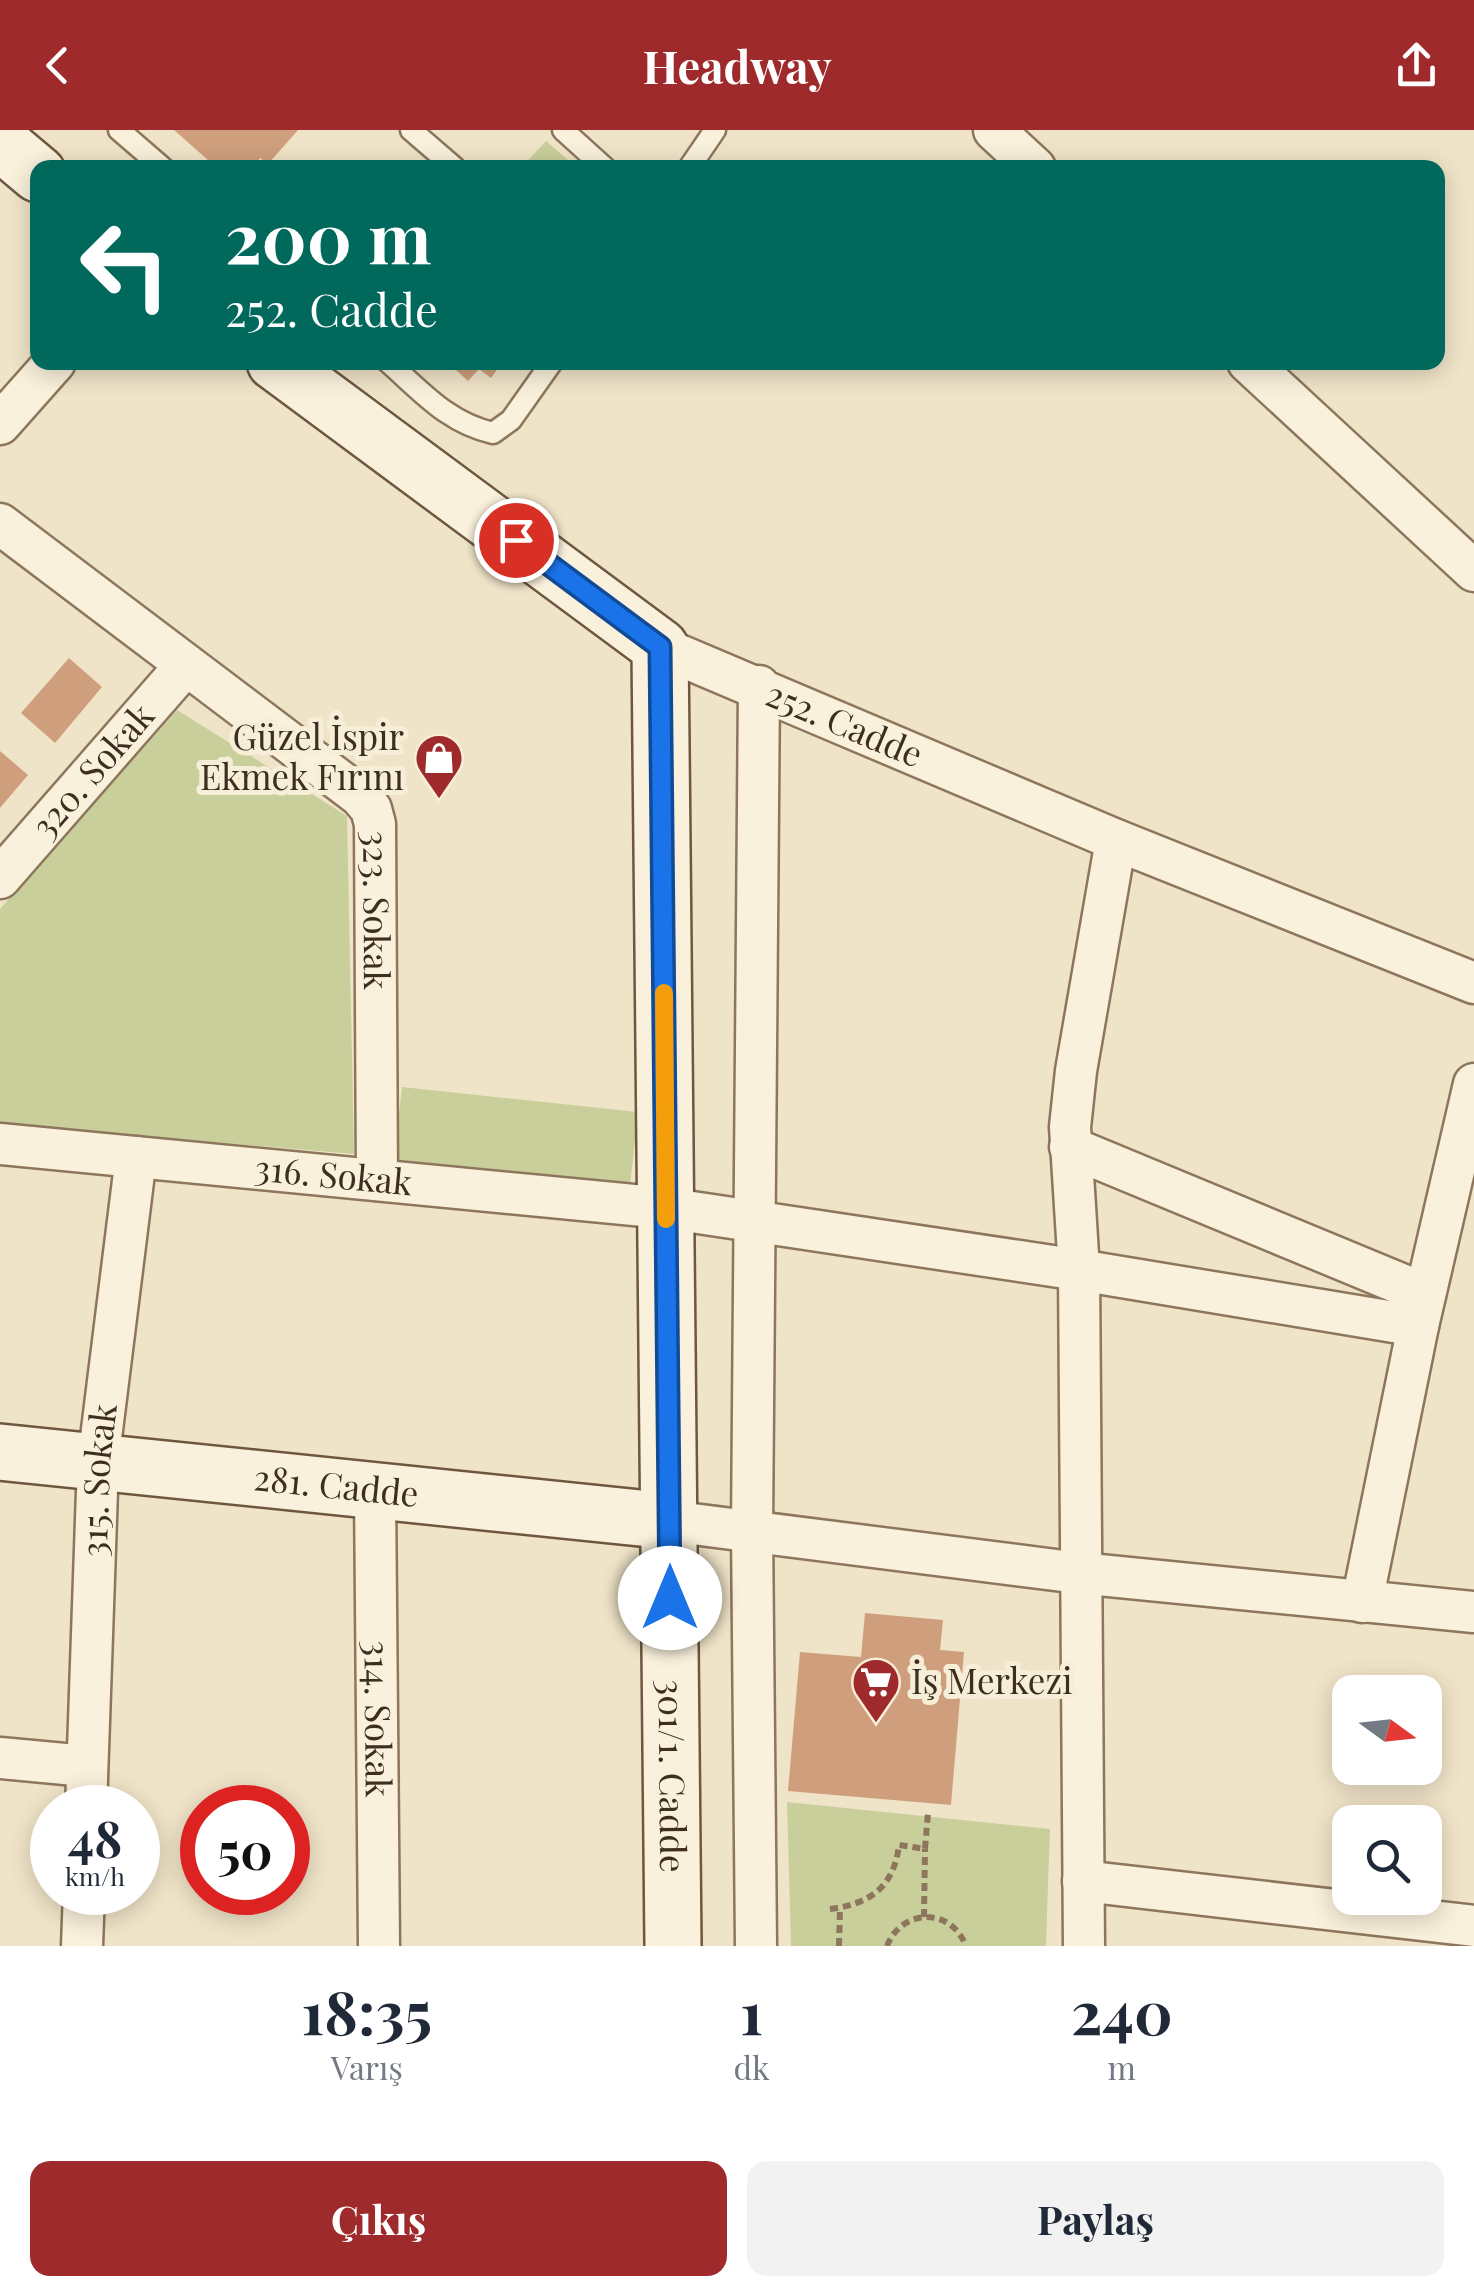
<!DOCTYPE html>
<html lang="tr">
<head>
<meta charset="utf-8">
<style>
	:root { --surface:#fff; --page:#f2f2f3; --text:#1f2937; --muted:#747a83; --accent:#9e2a2b }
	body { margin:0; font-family:"Playfair Display",serif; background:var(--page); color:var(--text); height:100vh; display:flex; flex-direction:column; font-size:38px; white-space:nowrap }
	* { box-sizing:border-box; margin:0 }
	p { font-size:32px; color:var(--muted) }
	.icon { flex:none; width:55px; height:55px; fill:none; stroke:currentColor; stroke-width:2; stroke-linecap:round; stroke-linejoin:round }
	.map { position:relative; height:1816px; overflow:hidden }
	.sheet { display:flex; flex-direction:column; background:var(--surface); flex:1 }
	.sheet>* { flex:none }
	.hud { position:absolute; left:30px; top:30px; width:1415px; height:210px; border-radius:20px; box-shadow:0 5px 25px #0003; background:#00695c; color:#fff; overflow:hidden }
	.needle { width:65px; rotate:105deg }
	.controls { position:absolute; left:1332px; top:1545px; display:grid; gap:20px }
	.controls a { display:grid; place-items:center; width:110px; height:110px; border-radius:20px; background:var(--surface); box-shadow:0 5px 25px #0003; font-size:50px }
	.speed { position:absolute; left:30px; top:1655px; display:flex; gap:20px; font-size:50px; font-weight:700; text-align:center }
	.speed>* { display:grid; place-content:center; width:130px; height:130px; border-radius:50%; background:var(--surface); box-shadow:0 5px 25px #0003; line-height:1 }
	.speed small { font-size:25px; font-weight:400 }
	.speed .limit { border:15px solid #d22; background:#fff; color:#111 }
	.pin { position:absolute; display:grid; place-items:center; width:85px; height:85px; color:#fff; margin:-42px; border:5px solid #fff; border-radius:50%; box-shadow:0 2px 10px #0007 }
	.me { position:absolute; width:110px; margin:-55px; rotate:0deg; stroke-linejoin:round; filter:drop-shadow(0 0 8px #0008) }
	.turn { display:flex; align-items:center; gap:35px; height:210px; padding:0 30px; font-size:45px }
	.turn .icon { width:130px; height:130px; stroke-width:2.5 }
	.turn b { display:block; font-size:70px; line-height:85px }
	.eta { display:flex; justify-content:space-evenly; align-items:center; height:170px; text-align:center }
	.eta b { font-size:60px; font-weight:700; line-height:70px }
	.cta { display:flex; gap:20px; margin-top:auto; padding:20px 30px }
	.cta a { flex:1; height:115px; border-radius:20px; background:var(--accent); color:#fff; font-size:40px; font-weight:700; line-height:115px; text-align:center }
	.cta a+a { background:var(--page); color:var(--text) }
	header { display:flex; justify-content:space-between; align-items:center; height:130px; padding:0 30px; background:var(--accent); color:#fff; font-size:45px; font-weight:700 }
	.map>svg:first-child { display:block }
</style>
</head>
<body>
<header><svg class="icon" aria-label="back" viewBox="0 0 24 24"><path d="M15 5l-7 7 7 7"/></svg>Headway<svg class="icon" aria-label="share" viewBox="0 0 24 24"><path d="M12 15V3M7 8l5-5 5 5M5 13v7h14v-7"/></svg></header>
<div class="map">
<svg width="1474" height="1816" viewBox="0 0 1474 1816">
	<rect width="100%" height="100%" fill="#f0e4c8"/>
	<path fill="#c9cf9b" d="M546 11 576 37H522Z
		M177 580 347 686 354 1024 0 994V779Z
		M402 957 638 982 630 1057 394 1032Z
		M787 1672 1050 1699 1046 1816H791Z"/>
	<path fill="#cf9f7d" d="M174 0H298L268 34 260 28 253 38 238 34 234 38H217Z
		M447 232H516L510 239 501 234 491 248 479 239 468 251Z
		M69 528 102 557 55 613 21 583Z
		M0 621 28 645 0 678Z
		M865 1483 943 1490 940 1520 964 1522 951 1675 788 1661 800 1522 861 1527Z"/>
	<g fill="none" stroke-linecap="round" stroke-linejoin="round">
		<g stroke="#8d765c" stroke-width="25">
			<path id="lane" d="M119 0 163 38
				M411 0 455 38
				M563 0 605 38
				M689 38 715 0
				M388 232C422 262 448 293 493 303L511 290 552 232"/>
		</g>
		<g stroke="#8d765c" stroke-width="45">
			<g id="street">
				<path d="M994 0 1035 38"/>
				<path d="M1248 232 1474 441"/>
				<path d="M0 294 55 232"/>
				<path id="s1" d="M0 394 360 666 371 679 375 694 377 1050"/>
				<path id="s2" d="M660 517 1116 710 1474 853"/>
				<path id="s3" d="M0 748 186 535"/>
				<path id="s4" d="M0 1014 665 1078 1079 1140 1418 1196"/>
				<path d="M1070 1017 1425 1164"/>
				<path id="s5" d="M375 1361 379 1816"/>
				<path d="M669 1391 1079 1443 1474 1482"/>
				<path d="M1362 1472 1418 1196 1474 954"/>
				<path d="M0 1628 86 1636"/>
				<path id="s6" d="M86 1678 98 1332 136 1027"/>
				<path d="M1083 1751 1474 1796"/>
				<path d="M82 1816 84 1762"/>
				<path d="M756 1816 752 1400 759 556"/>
				<path d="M1084 1816 1079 1140 1070 997 1076 941 1116 710"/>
			</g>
		</g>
		<g stroke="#6f573f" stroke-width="60">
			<g id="secondary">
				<path d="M0 12 38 44"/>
				<path id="s7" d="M275 232 660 517 673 1816"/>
				<path id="s8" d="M0 1322 669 1391"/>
			</g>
		</g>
		<path stroke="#8d765c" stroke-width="6" stroke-dasharray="8 5" stroke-linecap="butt" d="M830 1779C870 1774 894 1757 899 1715L925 1719 928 1683
			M924 1787 925 1719
			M839 1816 840 1778
			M887 1816C902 1778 951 1777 966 1816"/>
		<use href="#lane" stroke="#faf1dc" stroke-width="20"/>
		<use href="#street" stroke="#faf1dc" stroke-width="40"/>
		<use href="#secondary" stroke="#faf1dc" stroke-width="55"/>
	</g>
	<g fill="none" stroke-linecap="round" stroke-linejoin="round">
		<g stroke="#114b97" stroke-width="25">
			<path id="route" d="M516 410 660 517 670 1468"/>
		</g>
		<use href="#route" stroke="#1a73e8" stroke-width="18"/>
		<path stroke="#f59e0b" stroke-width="18" d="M664 863 666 1089"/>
	</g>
	<defs>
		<g id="shop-pin" transform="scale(2.5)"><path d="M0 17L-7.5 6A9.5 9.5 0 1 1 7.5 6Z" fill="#9e2a2b" stroke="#f7eed8"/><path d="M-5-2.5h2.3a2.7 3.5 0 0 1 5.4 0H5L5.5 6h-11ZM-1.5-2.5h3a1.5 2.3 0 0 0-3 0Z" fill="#fff"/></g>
		<g id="supermarket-pin" transform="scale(2.5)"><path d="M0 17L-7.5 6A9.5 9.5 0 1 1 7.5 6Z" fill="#9e2a2b" stroke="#f7eed8"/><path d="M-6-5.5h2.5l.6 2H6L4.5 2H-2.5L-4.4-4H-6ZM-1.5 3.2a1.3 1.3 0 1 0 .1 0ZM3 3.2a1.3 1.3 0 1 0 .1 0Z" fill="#fff"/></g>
	</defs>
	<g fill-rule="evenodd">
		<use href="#shop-pin" x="439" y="628"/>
		<use href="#supermarket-pin" x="876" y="1552"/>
	</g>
	<g text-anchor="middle" stroke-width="10" stroke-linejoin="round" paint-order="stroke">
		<g font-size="35" fill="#3d2e20" stroke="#f7eed8">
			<text dy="12" stroke="none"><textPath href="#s2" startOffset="200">252. Cadde</textPath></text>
			<text dy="12" stroke="none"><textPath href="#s3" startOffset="142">320. Sokak</textPath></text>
			<text dy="12" stroke="none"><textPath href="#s1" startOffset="570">323. Sokak</textPath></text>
			<text dy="12" stroke="none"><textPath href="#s4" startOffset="335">316. Sokak</textPath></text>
			<text dy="12" stroke="none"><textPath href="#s6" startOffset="328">315. Sokak</textPath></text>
			<text dy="12" stroke="none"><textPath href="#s8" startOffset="338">281. Cadde</textPath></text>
			<text dy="12" stroke="none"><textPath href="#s5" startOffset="228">314. Sokak</textPath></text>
			<text dy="12" stroke="none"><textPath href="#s7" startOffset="1608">301/1. Cadde</textPath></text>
		</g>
		<g font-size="35" fill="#3d2e20" stroke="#f7eed8" text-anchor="end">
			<text x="404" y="620">Güzel İspir<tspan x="404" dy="40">Ekmek Fırını</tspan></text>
			<text x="911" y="1564" text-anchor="start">İş Merkezi</text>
		</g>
	</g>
</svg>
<div class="controls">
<a><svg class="needle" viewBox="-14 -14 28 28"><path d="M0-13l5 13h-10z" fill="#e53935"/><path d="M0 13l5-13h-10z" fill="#747a83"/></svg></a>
<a><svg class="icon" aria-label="search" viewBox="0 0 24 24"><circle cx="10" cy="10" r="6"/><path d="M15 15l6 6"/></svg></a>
</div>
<div class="speed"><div>48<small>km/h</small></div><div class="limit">50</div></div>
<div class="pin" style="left:516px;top:410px;background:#d93025"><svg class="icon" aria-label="arrive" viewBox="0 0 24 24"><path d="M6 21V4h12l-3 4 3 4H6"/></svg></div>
<svg class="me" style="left:670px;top:1468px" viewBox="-20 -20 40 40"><circle r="19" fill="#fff"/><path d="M0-13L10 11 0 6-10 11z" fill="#1a73e8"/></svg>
<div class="hud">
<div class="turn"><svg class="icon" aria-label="left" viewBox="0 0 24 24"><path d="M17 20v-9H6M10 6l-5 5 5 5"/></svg><div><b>200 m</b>252. Cadde</div></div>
</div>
</div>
<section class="sheet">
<div class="eta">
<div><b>18:35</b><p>Varış</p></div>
<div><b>1</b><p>dk</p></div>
<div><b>240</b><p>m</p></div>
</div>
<div class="cta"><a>Çıkış</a><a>Paylaş</a></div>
</section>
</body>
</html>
